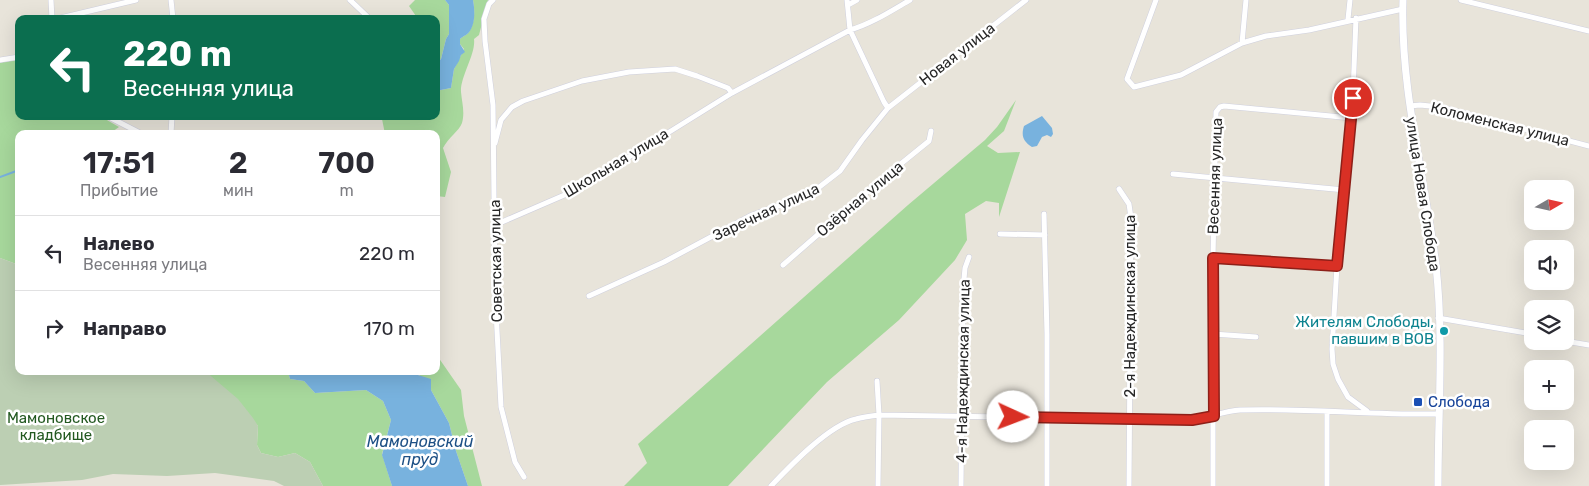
<!DOCTYPE html>
<html lang="ru">
<head>
<meta charset="utf-8">
<style>
	:root { --surface:#fff; --page:#f2f2f3; --text:#2b2b33; --muted:#7c7c81; --line:#e1e1e2 }
	body { margin:0; font-family:Rubik,sans-serif; background:var(--page); color:var(--text); height:100vh; display:flex; flex-direction:column; font-size:19px; white-space:nowrap }
	* { box-sizing:border-box; margin:0 }
	p { font-size:16px; color:var(--muted) }
	.icon { flex:none; width:28px; height:28px; fill:none; stroke:currentColor; stroke-width:2; stroke-linecap:round; stroke-linejoin:round }
	.map { position:relative; flex:1; overflow:hidden }
	.panel { position:absolute; left:15px; top:130px; width:425px; height:245px; display:flex; flex-direction:column; background:var(--surface); border-radius:10px; box-shadow:0 5px 20px #0002 }
	.panel>* { flex:none }
	.guide { position:absolute; left:15px; top:15px; width:425px; height:105px; border-radius:10px; box-shadow:0 5px 20px #0002; background:#0b6e4f; color:#fff; overflow:hidden }
	.needle { width:32px; rotate:81deg }
	.fabs { position:absolute; left:1524px; top:180px; display:grid; gap:10px }
	.fabs a { display:grid; place-items:center; width:50px; height:50px; border-radius:10px; background:var(--surface); box-shadow:0 5px 20px #0002; font-size:25px }
	.pin { position:absolute; display:grid; place-items:center; width:42px; height:42px; color:#fff; margin:-21px; border:2px solid #fff; border-radius:50%; box-shadow:0 1px 5px #0007 }
	.me { position:absolute; width:55px; margin:-28px; rotate:92deg; stroke-linejoin:round; filter:drop-shadow(0 0 4px #0008) }
	.turn { display:flex; align-items:center; gap:18px; height:105px; padding:0 25px; font-size:22px }
	.turn .icon { width:65px; height:65px; stroke-width:2.5 }
	.turn b { display:block; font-size:35px; line-height:42px }
	.eta { display:flex; justify-content:space-evenly; align-items:center; height:85px; text-align:center }
	.eta b { font-size:30px; font-weight:600; line-height:35px }
	ul { padding:0; list-style:none }
	li { display:flex; align-items:center; gap:15px; height:75px; padding:0 25px; border-top:1px solid var(--line) }
	li div { flex:1 }
	li b { display:block; font-size:19px }
	li em { font-style:normal }
	.map>svg:first-child { display:block }
</style>
</head>
<body>
<div class="map">
<svg width="1589" height="486" viewBox="0 0 1589 486">
	<rect width="100%" height="100%" fill="#e8e4da"/>
	<path fill="#a7d89c" d="M415 0H445L449 5V34L446 39 441 59 436 63V19H418L409 6Z
		M473 0H488L479 35 474 39C476 54 460 77 461 92 462 103 465 112 462 123 459 131 448 138 443 148L451 172 445 197 436 196V134H385L382 119 391 116H436V91L451 88 454 69 464 49 460 44V39C463 36 467 35 469 32 475 23 475 10 473 0Z
		M19 59V116H100L119 127 109 134H19V265L0 258V62Z
		M1016 100 1004 131 987 146 998 153 1020 152 999 217V203L986 201 965 214 967 240 955 260 899 320 827 382 728 486H624L647 463 638 444 908 205 985 140 997 127Z
		M436 354 461 390 464 416 482 486H468L456 451 449 423 431 390 416 371H436Z
		M205 371H288L290 379 304 381 315 393 366 390 383 401 391 420 382 454 392 486H323L310 462 295 453 278 457 261 453 257 445 258 426Z"/>
	<path fill="#bccfb3" d="M0 258 19 265V371H205L238 399 253 418 258 426 257 445 261 453 278 457 295 453 310 462 323 486H284L274 481 215 473 167 476 113 474 82 480 0 485Z"/>
	<path fill="#78b2de" d="M445 0H473C475 10 476 28 466 35 464 36 462 37 460 39V44L465 52 461 55 459 61 454 69 451 88 436 91V63L441 59 446 39 449 34V5Z
		M1042 116 1052 128 1053 134 1051 137 1047 135 1042 137 1037 146 1032 147C1023 141 1021 136 1024 126Z
		M288 371H416L418 375 431 379V390L449 423 456 451 468 486H392L382 455 391 420 383 401 366 390 315 393 304 381 290 379Z"/>
	<g fill="none" stroke-linecap="round" stroke-linejoin="round">
		<path stroke="#78b2de" stroke-width="2" d="M0 177 19 170"/>
		<g stroke="#cfd0de" stroke-width="6">
			<path id="street" d="M51 0 52 19
				M171 0 173 19
				M350 0 370 19
				M493 0 489 4 484 19 485 41 493 105 495 292 501 407 515 462 524 477
				M847 0 850 30 884 102 888 108
				M1156 0 1127 79 1134 87 1181 75 1242 43 1266 36 1309 30 1403 9
				M1461 0 1589 31
				M848 5 857 0
				M1356 18 1352 118 1337 266 1332 349 1333 364 1338 379 1348 397 1367 411
				M56 19 136 0
				M1348 19 1350 0
				M1242 43 1246 0
				M0 60 19 57
				M1410 106 1420 105 1440 107 1589 146
				M107 116 142 134
				M171 134 172 116
				M495 143 501 120 512 107 523 101 582 81 629 72 675 69 697 76 728 88 732 93
				M1173 174 1345 190
				M1119 189 1129 204 1131 218 1129 486
				M1044 214 1047 334V486
				M495 225 576 190 732 93 850 30C871 24 891 11 910 0
				M1000 234 1045 235
				M1213 258 1337 266
				M783 265 876 184 929 141 931 131
				M589 296 664 262 752 215 809 195 840 171 862 140 888 108 1026 0
				M1438 318 1532 334
				M1213 334 1256 337
				M1565 341 1589 345
				M877 381 879 415 878 486
				M771 486C790 466 829 425 856 419 863 417 871 416 879 415L1192 420C1208 418 1224 411 1240 410 1306 408 1373 415 1438 414
				M961 486 963 290 965 268 969 257
				M1213 486V258L1216 112 1220 107 1224 106 1352 118
				M1327 486V412"/>
		</g>
		<g stroke="#cfd0de" stroke-width="8">
			<path id="secondary" d="M1403 0C1400 90 1425 178 1436 266 1444 338 1438 414 1438 486"/>
		</g>
		<use href="#street" stroke="#fff" stroke-width="5"/>
		<use href="#secondary" stroke="#fff" stroke-width="7"/>
	</g>
	<g fill="none" stroke-linecap="round" stroke-linejoin="round">
		<g stroke="#8d1f18" stroke-width="12">
			<path id="route" d="M1013 417 1192 420 1214 416 1213 258 1337 266 1353 98"/>
		</g>
		<use href="#route" stroke="#d93025" stroke-width="9"/>
	</g>
	<circle fill="#0f9aa8" stroke="#fff" stroke-width="2" cx="1444" cy="331" r="5"/>
	<rect fill="#1a4fb4" stroke="#fff" stroke-width="2" x="1413" y="397" width="10" height="10" rx="2.5"/>
	<g text-anchor="middle" stroke-width="5" stroke-linejoin="round" paint-order="stroke">
		<g font-size="15" fill="#272727" stroke="#fff">
			<text transform="translate(957 54) rotate(-38)" y="5">Новая улица</text>
			<text transform="translate(1500 124) rotate(14)" y="5">Коломенская улица</text>
			<text transform="translate(616 163) rotate(-31)" y="5">Школьная улица</text>
			<text transform="translate(1215 176) rotate(-88)" y="5">Весенняя улица</text>
			<text transform="translate(1423 194) rotate(81)" y="5">улица Новая Слобода</text>
			<text transform="translate(860 199) rotate(-40)" y="5">Озёрная улица</text>
			<text transform="translate(766 212) rotate(-25)" y="5">Заречная улица</text>
			<text transform="translate(496 261) rotate(-91)" y="5">Советская улица</text>
			<text transform="translate(1130 306) rotate(-90)" y="5">2-я Надеждинская улица</text>
			<text transform="translate(963 371) rotate(-89)" y="5">4-я Надеждинская улица</text>
		</g>
		<g font-size="15" fill="#0d838f" stroke="#fff" text-anchor="end">
			<text x="1434" y="327">Жителям Слободы,<tspan x="1434" dy="17">павшим в ВОВ</tspan></text>
		</g>
		<g font-size="15" fill="#164399" stroke="#fff" text-anchor="start">
			<text x="1428" y="407">Слобода</text>
		</g>
		<g font-size="15" fill="#235921" stroke="#fff">
			<text x="56" y="423">Мамоновское<tspan x="56" dy="17">кладбище</tspan></text>
		</g>
		<g font-size="16" font-style="italic" fill="#1d5085" stroke="#fff">
			<text x="420" y="447">Мамоновский<tspan x="420" dy="18">пруд</tspan></text>
		</g>
	</g>
</svg>
<div class="fabs">
<a><svg class="needle" viewBox="-14 -14 28 28"><path d="M0-13l5 13h-10z" fill="#e53935"/><path d="M0 13l5-13h-10z" fill="#7c7c81"/></svg></a>
<a><svg class="icon" aria-label="sound" viewBox="0 0 24 24"><path d="M4 9h4l5-4v14l-5-4H4zM17 9q2 3 0 6"/></svg></a>
<a><svg class="icon" aria-label="layers" viewBox="0 0 24 24"><path d="M12 4l9 5-9 5-9-5zM3 14l9 5 9-5"/></svg></a>
<a>+</a>
<a>−</a>
</div>
<div class="pin" style="left:1353px;top:98px;background:#d93025"><svg class="icon" aria-label="arrive" viewBox="0 0 24 24"><path d="M6 21V4h12l-3 4 3 4H6"/></svg></div>
<svg class="me" style="left:1013px;top:417px" viewBox="-20 -20 40 40"><circle r="19" fill="#fff"/><path d="M0-13L10 11 0 6-10 11z" fill="#d93025"/></svg>
<div class="guide">
<div class="turn"><svg class="icon" aria-label="left" viewBox="0 0 24 24"><path d="M17 20v-9H6M10 6l-5 5 5 5"/></svg><div><b>220 m</b>Весенняя улица</div></div>
</div>
<section class="panel">
<div class="eta">
<div><b>17:51</b><p>Прибытие</p></div>
<div><b>2</b><p>мин</p></div>
<div><b>700</b><p>m</p></div>
</div>
<ul>
<li><svg class="icon" aria-label="left" viewBox="0 0 24 24"><path d="M17 20v-9H6M10 6l-5 5 5 5"/></svg><div><b>Налево</b><p>Весенняя улица</p></div><em>220 m</em></li>
<li><svg class="icon" aria-label="right" viewBox="0 0 24 24"><path d="M7 20v-9h11M14 6l5 5-5 5"/></svg><div><b>Направо</b></div><em>170 m</em></li>
</ul>
</section>
</div>
</body>
</html>
